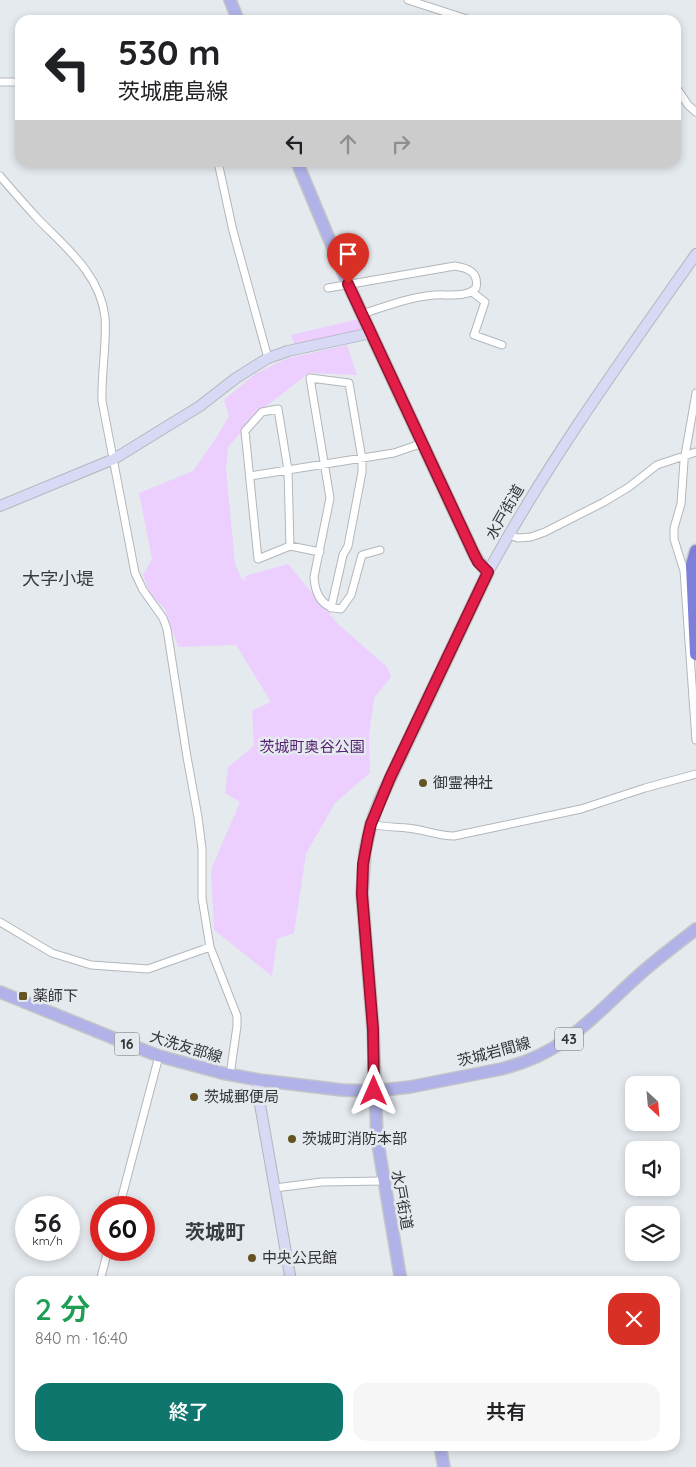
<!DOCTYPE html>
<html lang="ja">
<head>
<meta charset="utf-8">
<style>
	:root { --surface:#fff; --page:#f6f6f6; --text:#202124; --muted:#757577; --accent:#0f766e }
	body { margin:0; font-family:Quicksand,"Noto Sans JP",sans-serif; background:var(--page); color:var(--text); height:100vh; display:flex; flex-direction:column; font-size:19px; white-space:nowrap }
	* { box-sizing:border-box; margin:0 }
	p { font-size:16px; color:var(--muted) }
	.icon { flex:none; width:28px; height:28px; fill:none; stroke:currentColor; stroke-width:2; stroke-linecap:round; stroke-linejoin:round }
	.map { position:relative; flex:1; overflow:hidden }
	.panel { position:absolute; left:15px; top:1276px; width:665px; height:175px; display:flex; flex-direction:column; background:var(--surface); border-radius:15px; box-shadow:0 2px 8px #0003 }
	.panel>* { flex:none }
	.top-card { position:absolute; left:15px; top:15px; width:666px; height:152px; border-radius:15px; box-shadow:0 2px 8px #0003; background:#fff; color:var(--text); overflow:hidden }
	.needle { width:32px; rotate:154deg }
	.buttons { position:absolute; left:625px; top:1076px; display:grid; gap:10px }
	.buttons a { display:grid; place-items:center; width:55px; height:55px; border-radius:10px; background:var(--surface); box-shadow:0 2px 8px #0003; font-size:25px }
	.speed { position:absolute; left:15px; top:1196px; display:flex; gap:10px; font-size:25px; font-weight:700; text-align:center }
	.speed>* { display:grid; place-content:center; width:65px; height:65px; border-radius:50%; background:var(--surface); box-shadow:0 2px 8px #0003; line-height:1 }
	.speed small { font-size:12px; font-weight:400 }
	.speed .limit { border:8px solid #d22; background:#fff; color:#111 }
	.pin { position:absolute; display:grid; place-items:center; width:42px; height:42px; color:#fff; margin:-51px -21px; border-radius:50% 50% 50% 0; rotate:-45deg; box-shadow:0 0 5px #0007 }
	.pin .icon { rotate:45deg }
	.me { position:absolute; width:55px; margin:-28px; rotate:0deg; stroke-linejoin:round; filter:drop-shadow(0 0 4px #0008) }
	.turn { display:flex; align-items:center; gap:18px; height:105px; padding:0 20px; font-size:22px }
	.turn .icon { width:65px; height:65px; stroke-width:2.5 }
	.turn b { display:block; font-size:35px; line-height:42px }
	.lanes { display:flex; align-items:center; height:48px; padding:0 20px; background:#0003; justify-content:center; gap:25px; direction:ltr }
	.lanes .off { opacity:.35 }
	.round { display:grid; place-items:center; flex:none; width:52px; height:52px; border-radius:15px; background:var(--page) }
	.headline { display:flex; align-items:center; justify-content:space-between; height:85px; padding:0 20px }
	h1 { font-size:30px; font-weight:600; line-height:38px; color:#1e9e55 }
	.cta { display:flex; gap:10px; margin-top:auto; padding:10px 20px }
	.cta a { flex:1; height:58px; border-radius:15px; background:var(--accent); color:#fff; font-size:20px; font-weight:600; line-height:58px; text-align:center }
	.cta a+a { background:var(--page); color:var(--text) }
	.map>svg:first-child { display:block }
</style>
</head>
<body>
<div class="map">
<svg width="696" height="1467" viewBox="0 0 696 1467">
	<rect width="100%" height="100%" fill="#e5eaef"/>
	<path fill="#eccffe" d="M359 319 364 329 294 344 291 335Z
		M347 345 357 375 309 373 260 411 228 447 226 469 235 564 241 578 246 581 245 576 288 564 338 624 387 667 391 677 374 698 369 736 370 773 335 803 306 854 294 933 277 939 272 976 214 930 211 870 240 802 225 793 228 767 254 746 252 711 271 702 236 645 178 647 165 609 150 594 143 575 152 559 139 493 193 471 218 435 229 416 224 400 255 374 285 359Z"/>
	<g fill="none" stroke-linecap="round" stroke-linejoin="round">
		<g stroke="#b2b7bc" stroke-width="9">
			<path id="street" d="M408 0 470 20
				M0 82H20
				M676 87 688 105 696 112
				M218 162 233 231 268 358
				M0 176C12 190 25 205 38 219 66 248 100 274 105 317 107 345 101 373 102 401L135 573 143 590 163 618 167 629 187 757 198 817 202 849V898L210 947 237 1016V1026L230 1075
				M328 288 455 266C468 268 479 272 476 288 466 298 449 294 435 295 409 297 387 306 362 314
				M472 292 485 302 474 335 502 345
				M696 393 684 461 681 504 674 528V539L684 571 696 740
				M250 476 394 453 423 443
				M509 535 518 538 531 537 545 532 604 502 629 487 657 465 696 452
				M290 546 288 470 278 409 262 412 245 431 258 559 290 546 320 552
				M331 608 343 555 348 546 362 472V459L349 383 310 378 330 498 314 577C315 595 322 608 341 609L351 595 362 555 380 550
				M371 824C383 827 395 827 407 828 423 829 437 836 454 836L581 809 645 788 696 774
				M0 922 52 953 91 965 148 969 210 947
				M275 1188 322 1182 383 1181
				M119 1208 159 1056
				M100 1281 108 1250"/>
		</g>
		<g stroke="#b2b7bc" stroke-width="12">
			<path id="secondary" d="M0 506 114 459 200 406 236 378 268 358 288 351 371 333
				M488 572C549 460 623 358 696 254
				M259 1080 258 1093 291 1281"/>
		</g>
		<g stroke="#c6c6c7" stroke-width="14">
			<path id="primary" d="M230 0 238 20
				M297 162 348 284 474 554 479 562 488 572 380 800 371 824 365 851 362 894 373 1029 377 1138 401 1281
				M0 992 128 1044 159 1056 222 1073 259 1080 342 1090 374 1091 410 1087 501 1069C566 1053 592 1017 639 975 657 959 677 944 696 929
				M440 1446 444 1467"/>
		</g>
		<g stroke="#c6c6c7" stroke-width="15">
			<path id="highway" d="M696 551 692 565 696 654"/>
		</g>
		<use href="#street" stroke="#fff" stroke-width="7"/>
		<use href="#secondary" stroke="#d8d9f4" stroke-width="10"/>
		<use href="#primary" stroke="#b1b2e8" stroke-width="11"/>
		<use href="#highway" stroke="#7d7fd9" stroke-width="12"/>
	</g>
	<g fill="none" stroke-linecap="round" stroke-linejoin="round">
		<g stroke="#92132f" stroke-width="12">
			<path id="route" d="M348 284 474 554 478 562 488 572 390 778 371 824 368 837 363 864 362 894 373 1029 374 1091"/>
		</g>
		<use href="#route" stroke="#e11d48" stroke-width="9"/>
	</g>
	<g fill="#655422" stroke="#e5eaef" stroke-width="2">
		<circle cx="423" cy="783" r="5"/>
		<rect x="18" y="991" width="10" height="10" rx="2.5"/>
		<circle cx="194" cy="1097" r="5"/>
		<circle cx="292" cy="1139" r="5"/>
		<circle cx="252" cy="1258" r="5"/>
	</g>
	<g text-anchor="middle" stroke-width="5" stroke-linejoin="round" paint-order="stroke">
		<g fill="#e5eaef" stroke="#686b6e" stroke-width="1">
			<rect x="555" y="1027.5" width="28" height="23" rx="4"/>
			<rect x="114.5" y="1032.5" width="25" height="23" rx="4"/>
		</g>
		<g font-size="14" font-weight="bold" fill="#333537">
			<text x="569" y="1044">43</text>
			<text x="127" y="1049">16</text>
		</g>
		<g font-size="15" fill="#333537" stroke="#e5eaef">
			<text transform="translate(505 512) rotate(-60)" y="5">水戸街道</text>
			<text transform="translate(186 1047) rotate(17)" y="5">大洗友部線</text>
			<text transform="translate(494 1052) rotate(-15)" y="5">茨城岩間線</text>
			<text transform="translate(402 1200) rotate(80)" y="5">水戸街道</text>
		</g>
		<g font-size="15" fill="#572272" stroke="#e5eaef">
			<text x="312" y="752">茨城町奥谷公園</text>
		</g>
		<g font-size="15" fill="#333537" stroke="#e5eaef" text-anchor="start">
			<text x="433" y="788">御霊神社</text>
			<text x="33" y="1001">薬師下</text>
			<text x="204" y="1102">茨城郵便局</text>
			<text x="302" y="1144">茨城町消防本部</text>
			<text x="262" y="1263">中央公民館</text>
		</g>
		<g font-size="18" fill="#383c40" stroke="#e5eaef">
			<text x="58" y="585">大字小堤</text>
		</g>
		<g font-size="20" font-weight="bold" fill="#383c40" stroke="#e5eaef">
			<text x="215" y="1239">茨城町</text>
		</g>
	</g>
</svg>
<div class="buttons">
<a><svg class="needle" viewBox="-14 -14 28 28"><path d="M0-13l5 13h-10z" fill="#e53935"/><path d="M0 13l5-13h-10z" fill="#757577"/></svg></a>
<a><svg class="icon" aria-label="sound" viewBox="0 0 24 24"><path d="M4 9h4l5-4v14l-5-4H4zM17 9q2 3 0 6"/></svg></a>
<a><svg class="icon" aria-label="layers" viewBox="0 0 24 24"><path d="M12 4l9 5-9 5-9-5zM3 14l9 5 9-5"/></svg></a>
</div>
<div class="speed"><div>56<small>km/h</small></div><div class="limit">60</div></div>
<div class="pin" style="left:348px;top:284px;background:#d93025"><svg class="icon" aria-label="arrive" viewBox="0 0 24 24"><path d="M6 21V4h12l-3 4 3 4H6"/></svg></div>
<svg class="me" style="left:374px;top:1091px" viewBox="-20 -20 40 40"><path d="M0-17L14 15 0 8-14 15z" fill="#e11d48" stroke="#fff" stroke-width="4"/></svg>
<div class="top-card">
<div class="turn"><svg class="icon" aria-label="left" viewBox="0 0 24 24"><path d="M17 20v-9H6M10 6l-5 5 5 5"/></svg><div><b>530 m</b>茨城鹿島線</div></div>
<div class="lanes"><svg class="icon" aria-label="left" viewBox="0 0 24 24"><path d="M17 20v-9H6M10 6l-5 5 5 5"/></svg><svg class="icon off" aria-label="ahead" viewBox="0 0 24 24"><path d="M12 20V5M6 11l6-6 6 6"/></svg><svg class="icon off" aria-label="right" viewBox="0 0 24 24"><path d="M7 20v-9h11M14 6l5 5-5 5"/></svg></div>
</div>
<section class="panel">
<div class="headline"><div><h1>2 分</h1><p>840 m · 16:40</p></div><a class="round" style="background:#d93025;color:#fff"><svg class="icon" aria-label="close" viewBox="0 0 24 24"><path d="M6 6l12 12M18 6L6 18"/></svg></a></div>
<div class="cta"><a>終了</a><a>共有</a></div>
</section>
</div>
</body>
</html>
